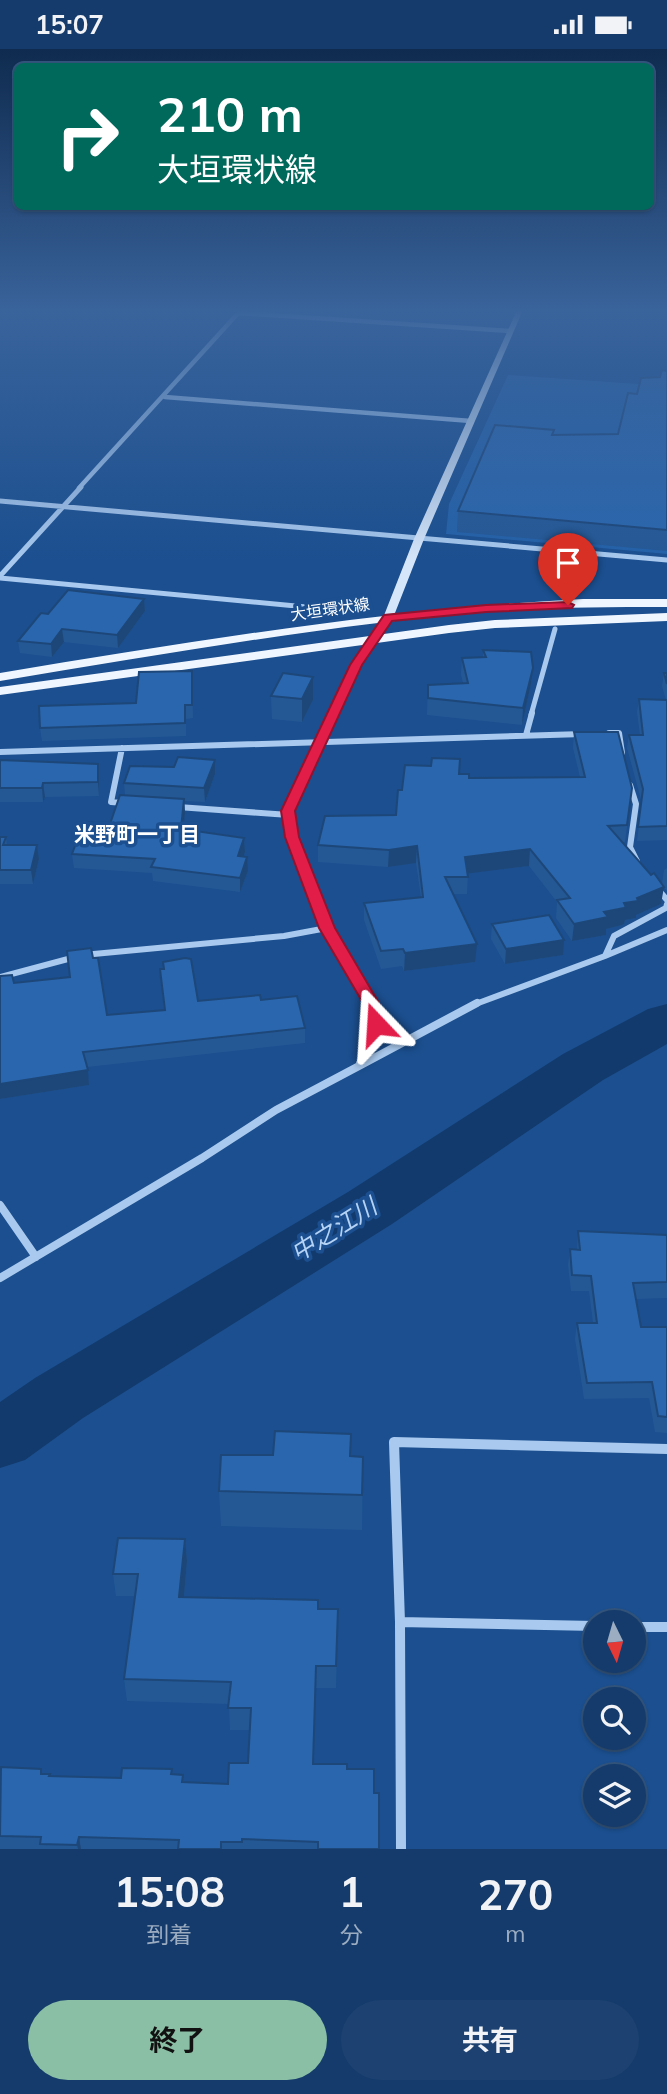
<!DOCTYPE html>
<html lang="ja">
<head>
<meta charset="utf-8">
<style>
	:root { --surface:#143b6b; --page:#1d4271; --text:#f1f3f6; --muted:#9dadc1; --line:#33557e; --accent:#8abfa5 }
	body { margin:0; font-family:Mulish,"Noto Sans JP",sans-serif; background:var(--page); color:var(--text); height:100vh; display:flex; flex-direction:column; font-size:26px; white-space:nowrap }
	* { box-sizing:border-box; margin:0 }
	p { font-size:23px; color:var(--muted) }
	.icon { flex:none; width:38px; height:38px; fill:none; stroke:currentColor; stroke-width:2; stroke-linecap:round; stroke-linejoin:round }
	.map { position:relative; height:1800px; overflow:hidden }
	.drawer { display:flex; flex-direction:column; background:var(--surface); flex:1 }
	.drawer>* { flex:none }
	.guide { position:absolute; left:14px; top:14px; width:640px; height:147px; border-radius:10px; box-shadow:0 2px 5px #0004,0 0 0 2px var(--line); background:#00695c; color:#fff; overflow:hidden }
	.needle { width:46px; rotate:175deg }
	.controls { position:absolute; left:583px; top:1561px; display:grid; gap:14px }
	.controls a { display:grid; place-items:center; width:63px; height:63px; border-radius:50%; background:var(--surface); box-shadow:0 2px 5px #0004,0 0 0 2px var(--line); font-size:35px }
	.pin { position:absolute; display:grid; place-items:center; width:60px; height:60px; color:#fff; margin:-72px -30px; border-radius:50% 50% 50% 0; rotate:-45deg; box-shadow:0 0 7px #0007 }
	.pin .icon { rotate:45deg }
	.me { position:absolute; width:77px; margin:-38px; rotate:340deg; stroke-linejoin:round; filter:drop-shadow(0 0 5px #0008) }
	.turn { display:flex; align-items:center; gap:24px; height:147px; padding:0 28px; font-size:32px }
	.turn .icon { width:91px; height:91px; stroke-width:2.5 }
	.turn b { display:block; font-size:49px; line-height:60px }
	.eta { display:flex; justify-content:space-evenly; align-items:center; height:119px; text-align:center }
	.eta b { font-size:42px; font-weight:700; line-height:49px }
	.button { display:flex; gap:14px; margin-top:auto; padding:14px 28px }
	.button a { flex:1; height:80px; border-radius:42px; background:var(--accent); color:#111; font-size:28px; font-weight:700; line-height:80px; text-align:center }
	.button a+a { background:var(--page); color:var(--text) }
	.status { display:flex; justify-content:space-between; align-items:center; height:49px; padding:0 35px; background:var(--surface); direction:ltr }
	.status svg { height:19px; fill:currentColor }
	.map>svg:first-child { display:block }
</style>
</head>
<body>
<div class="status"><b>15:07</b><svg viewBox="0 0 49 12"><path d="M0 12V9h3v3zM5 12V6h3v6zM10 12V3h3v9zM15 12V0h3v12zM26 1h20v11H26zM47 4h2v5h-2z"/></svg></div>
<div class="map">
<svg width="667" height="1800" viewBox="0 0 667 1800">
	<rect width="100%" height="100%" fill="#1b4f8f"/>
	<path fill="#2461a8" d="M508 326 667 337V505L446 485 449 455Z"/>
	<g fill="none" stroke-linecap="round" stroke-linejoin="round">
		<path fill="#123a6d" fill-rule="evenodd" d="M667 955V995L603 1031 392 1175 83 1369 25 1411 0 1419V1353L35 1329 348 1143 563 1005 648 960Z"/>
		<path stroke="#a9c9ee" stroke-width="4.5" d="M239 264 511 282
			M165 348 471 372
			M79 439 241 261"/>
		<path stroke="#a9c9ee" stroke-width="5" d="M0 452 667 511
			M0 527 81 438
			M0 529 359 563
			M333 666 356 616 388 569
			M531 666 555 580"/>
		<path stroke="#a9c9ee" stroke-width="6" d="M333 664 288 762 292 788 327 879 372 956
			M609 684H619L622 704
			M526 686 532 664
			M122 699 111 753 124 754
			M0 703 583 685
			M630 736 636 755 630 798 637 812
			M178 758 289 766
			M656 838 667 851
			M605 907 667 881
			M0 928 83 906 284 887 327 879
			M473 956 605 907 614 887 666 859 667 855"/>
		<path stroke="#a9c9ee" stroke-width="8" d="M359 1017 477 954
			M0 1156 36 1208
			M0 1229 202 1109 276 1061 359 1017 376 975 371 954"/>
		<path stroke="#a9c9ee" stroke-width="10" d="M400 1573 595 1577
			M634 1578H667
			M401 1800 400 1573 394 1393 667 1400"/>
		<path fill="#d6e6fa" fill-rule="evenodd" d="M517 261H523L424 490 393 569 392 571H384L383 569 414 490Z"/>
		<path fill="#f0f6ff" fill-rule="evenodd" d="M583 550H667V558C611 558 554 558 498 562 331 575 165 605 0 632V624C194 592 387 560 583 550Z
			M667 564V572L495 579 449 584 0 646V638L449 576 495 571Z"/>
	</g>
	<path fill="#245895" d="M667 322V502L457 483 458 462 554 381 553 386 618 385 637 345Z
		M144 550 145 562 118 599 64 593 52 608 20 604 18 592 48 565Z
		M483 601 533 619 531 635 522 676 427 666 428 636 463 634 461 625 462 609 483 608Z
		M192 622 193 669 186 670V687L42 692 40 679 136 654Z
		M664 624H667V791L637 792 642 754 627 699 629 686H640L637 663 639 650 666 651 662 637Z
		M271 647 313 651 302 673 272 670Z
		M574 683 632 739 625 793H622L651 826 662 835 664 821 667 819V842L663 837 661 855 636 866V869L625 871 624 875 622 876 606 880V886L572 892 556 869 557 853 529 817 468 824 467 845H453L475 913 404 922 402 917 381 920 364 871V854L421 848 416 814 388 818 318 813V796L396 766 459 725 469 729 580 728 573 699Z
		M0 711 99 729V747L45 748 43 753H0Z
		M215 711V725L205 753 184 752 185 764 183 781 244 789 245 803 243 807 248 822 240 843 153 832 152 824 74 819 72 805 110 775 125 746 124 734 174 718Z
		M0 788H6L7 796H37L39 810 33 835H0Z
		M492 875 563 906 505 915 491 890Z
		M93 909 107 966 164 961 160 920 198 952 261 951 305 979V994L87 1018 89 1036 0 1050 14 934 70 928Z
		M578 1182 667 1186V1249L636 1250 641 1278H667V1384L655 1383 649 1349 584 1350 575 1290 577 1274H593L589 1242H571L568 1216 570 1200 577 1201Z
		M351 1407 363 1408 362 1481 221 1477 219 1442Z
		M185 1490 187 1512 184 1548 318 1560H338L336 1639H316L314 1715 347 1720 374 1744 379 1800H0V1723L41 1720 42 1725 50 1727 121 1729 172 1725 184 1733 228 1735 248 1714 250 1681H230L229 1655 127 1652 124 1630 135 1547H116L113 1525Z"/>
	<path fill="#1d4779" d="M144 550 145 562 118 599 117 586Z
		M62 580 64 593 52 608 51 595Z
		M533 619 531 635 522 676 523 659Z
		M313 628V651L302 673V650Z
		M215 711V725L205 753 204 739Z
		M98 715 99 729V747L98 733Z
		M43 734 45 748 43 753 42 739Z
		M184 750 185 764 182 795 181 780Z
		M244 789 245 803 238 821V807Z
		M37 796 39 810 33 835 31 821Z
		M417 797 416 814 388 818 389 801Z
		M530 800 529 817 464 825 465 808Z
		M247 808 248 822 240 843V829Z
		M664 838 661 855 636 866V869L625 871 624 875 622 876 606 880V886L572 892 574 875Z
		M564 891 563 906 505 915 506 900Z
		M477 895 475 913 404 922 405 904Z
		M88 1021 89 1036 0 1050V1035Z
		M185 1490 187 1512 182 1570 179 1548Z
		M316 1617V1639L313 1736V1715Z
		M79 1788 81 1800H78L77 1796Z"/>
	<path fill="#2a66ad" stroke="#1d4779" stroke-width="2" d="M662 321 667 322V481L458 462 495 376 554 381 552 386 618 385 628 344 637 345 641 329 660 328Z
		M68 541 144 550 117 586 62 580 51 595 18 592 41 564 48 565Z
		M483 601 531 603 533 619 523 659 428 649V636L468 634 462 609 486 608Z
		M192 622V656H185V674L40 679 39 657 136 654 139 623Z
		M283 624 313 628 302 650 271 647Z
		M664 624H667V635Z
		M639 650 667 651V777L638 778 643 740 629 686H643Z
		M574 683H618L632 739 627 776 608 777 651 826 654 824 664 838 637 849 638 852 624 854 626 858 624 859 604 863 608 868 574 875 557 851 570 849 530 800 465 808 468 828H445L477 895 405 904 403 900 381 902 364 854 423 848 417 797 389 801 318 796 325 767 396 766 398 741H402L405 716 431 717 432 709 460 710 459 725H469V729L585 728Z
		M178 708 215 711 204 739 124 734 130 717 174 718Z
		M0 711 98 715V733L43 734 42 739H0Z
		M120 746 184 750 181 780 244 789 238 807 247 808 240 829 151 818 155 810 72 805 84 773 110 775Z
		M0 788H6L3 796H37L31 821H0Z
		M549 866 564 891 506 900 492 875Z
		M91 899 93 909H98L107 966 165 961 160 920H164L163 913 185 909 191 910 198 952 260 946 261 951 297 947 305 979 83 1003 88 1021 0 1035V927L12 926 14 934 70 928 67 902Z
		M578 1182 667 1186V1233L633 1234 641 1278H667V1368L658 1367 652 1333 587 1334 577 1274H597L591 1227 572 1226 570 1200 580 1201Z
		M275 1382 351 1385 350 1407 363 1408 362 1446 219 1442 221 1406H273Z
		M118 1489 185 1490 179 1548 318 1551V1560H338L336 1617H316L313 1715H347V1720H374V1744H379V1800H318V1793L242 1790V1793H221V1800H178L179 1791 79 1788 77 1796 40 1795 41 1788 0 1787 1 1718 41 1720V1725H50L49 1727 121 1729 122 1719 172 1720 171 1725 183 1726 182 1733 228 1735 229 1714H248L251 1659H228L231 1633 124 1630 138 1525H113Z"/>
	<linearGradient id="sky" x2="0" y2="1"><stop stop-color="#0f2b4f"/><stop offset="0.51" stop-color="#39639b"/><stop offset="1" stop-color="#39639b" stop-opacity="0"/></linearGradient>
	<rect width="667" height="513" fill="url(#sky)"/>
	<path fill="#e11d48" stroke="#92132f" stroke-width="2" d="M568 553 574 556 572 559 486 563 392 572 362 616 295 762 299 788 335 879 379 954 385 975 376 980 370 979 363 954 319 879 285 788 281 762 350 616 384 566 486 556Z"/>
	<g text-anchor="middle" stroke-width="7" stroke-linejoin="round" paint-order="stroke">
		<g font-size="16" fill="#fff" stroke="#1b4f8f">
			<text transform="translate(330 560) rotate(-8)" y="6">大垣環状線</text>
		</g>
		<g font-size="21" font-weight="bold" fill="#fff" stroke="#1b4f8f">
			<text x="137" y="793">米野町一丁目</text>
		</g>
		<g font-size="24" font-style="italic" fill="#b5d3f5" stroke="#1b4f8f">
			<text transform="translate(334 1181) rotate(-32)" y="8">中之江川</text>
		</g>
	</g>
</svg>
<div class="controls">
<a><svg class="needle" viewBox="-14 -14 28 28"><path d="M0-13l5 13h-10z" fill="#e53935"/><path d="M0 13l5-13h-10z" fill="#9dadc1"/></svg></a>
<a><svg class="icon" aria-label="search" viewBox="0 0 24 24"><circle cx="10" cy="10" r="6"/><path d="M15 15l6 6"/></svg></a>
<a><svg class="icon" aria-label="layers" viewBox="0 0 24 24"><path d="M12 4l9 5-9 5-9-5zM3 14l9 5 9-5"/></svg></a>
</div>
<div class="pin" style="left:568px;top:556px;background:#d93025"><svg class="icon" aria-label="arrive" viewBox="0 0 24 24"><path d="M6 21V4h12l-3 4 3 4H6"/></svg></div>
<svg class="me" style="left:376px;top:975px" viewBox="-20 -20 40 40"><path d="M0-17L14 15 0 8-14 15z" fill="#e11d48" stroke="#fff" stroke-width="4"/></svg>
<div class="guide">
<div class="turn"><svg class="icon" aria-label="right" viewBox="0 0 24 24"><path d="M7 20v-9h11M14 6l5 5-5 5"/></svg><div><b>210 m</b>大垣環状線</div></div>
</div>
</div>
<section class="drawer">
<div class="eta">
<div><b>15:08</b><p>到着</p></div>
<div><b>1</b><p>分</p></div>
<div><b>270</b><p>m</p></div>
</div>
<div class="button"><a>終了</a><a>共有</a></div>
</section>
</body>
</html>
